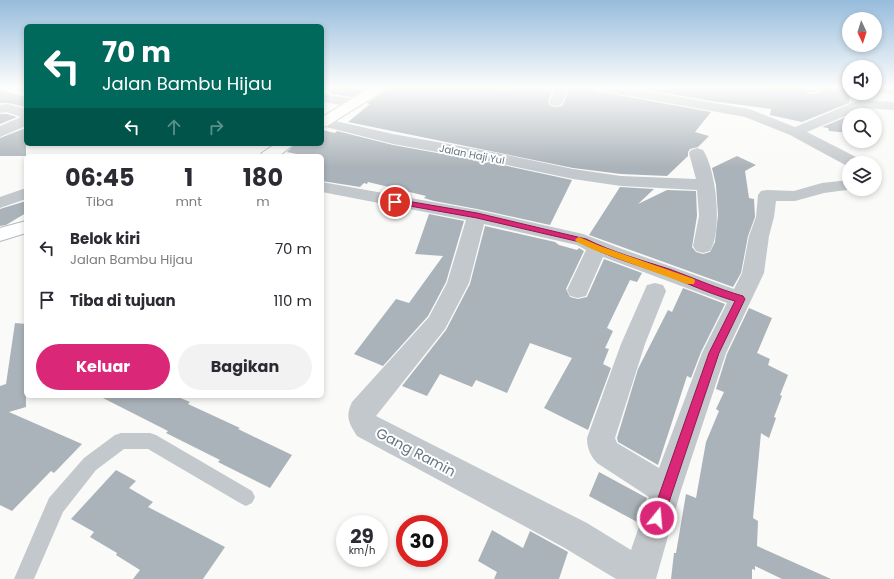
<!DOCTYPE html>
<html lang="id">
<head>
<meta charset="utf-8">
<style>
	:root { --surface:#fff; --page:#f2f2f3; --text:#2b2b33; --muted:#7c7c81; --accent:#db2777 }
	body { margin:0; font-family:Poppins,sans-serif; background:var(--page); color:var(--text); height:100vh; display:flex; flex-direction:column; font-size:15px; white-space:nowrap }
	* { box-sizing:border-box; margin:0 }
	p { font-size:13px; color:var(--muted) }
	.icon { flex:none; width:22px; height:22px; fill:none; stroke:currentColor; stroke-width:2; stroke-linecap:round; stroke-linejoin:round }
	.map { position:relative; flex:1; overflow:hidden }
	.drawer { position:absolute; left:24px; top:154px; width:300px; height:244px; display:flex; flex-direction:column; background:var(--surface); border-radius:6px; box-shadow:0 2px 6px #0003 }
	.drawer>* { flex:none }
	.top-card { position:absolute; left:24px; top:24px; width:300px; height:122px; border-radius:6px; box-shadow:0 2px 6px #0003; background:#00695c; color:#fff; overflow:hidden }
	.needle { width:26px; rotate:176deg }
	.tools { position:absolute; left:842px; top:12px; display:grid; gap:8px }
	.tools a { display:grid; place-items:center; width:40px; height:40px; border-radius:50%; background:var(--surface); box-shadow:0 2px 6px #0003; font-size:20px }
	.speed { position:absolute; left:336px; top:515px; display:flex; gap:8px; font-size:20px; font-weight:700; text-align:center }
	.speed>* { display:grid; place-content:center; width:52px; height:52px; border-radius:50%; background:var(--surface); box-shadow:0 2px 6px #0003; line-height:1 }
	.speed small { font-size:10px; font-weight:400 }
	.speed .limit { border:6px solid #d22; background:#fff; color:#111 }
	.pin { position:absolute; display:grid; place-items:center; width:34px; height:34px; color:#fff; margin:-17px; border:2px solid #fff; border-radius:50%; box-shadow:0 1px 4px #0007 }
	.me { position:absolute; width:44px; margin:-22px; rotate:17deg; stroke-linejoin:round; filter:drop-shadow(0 0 3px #0008) }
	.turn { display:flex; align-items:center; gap:14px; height:84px; padding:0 12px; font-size:18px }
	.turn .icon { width:52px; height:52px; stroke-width:2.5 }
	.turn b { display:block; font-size:28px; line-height:34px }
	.lanes { display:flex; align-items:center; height:38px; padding:0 12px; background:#0003; justify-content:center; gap:20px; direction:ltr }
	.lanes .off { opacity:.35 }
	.eta { display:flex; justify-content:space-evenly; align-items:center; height:68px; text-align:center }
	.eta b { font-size:24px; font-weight:700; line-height:28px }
	.action { display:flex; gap:8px; margin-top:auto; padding:8px 12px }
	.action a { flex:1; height:46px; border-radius:24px; background:var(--accent); color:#fff; font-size:16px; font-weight:700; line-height:46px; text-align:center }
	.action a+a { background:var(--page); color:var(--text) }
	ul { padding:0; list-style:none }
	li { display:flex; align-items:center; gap:12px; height:52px; padding:0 12px }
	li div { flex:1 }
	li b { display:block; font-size:15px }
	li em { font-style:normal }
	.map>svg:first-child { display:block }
</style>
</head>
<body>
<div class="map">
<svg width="894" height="579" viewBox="0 0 894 579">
	<rect width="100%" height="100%" fill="#fafaf8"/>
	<path fill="#aab3b9" d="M331 87H368L352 97 330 94Z
		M388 87H490L507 91 509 87H554L548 101 550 106 556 107 562 106 571 87H593L596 91 711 112 695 132 709 136 698 147 690 149 688 152V156L667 176 621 174 573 168 348 122 370 104 367 103 386 91Z
		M631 87H805L808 94 819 93 821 87H849V103L802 122 770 115 771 109 711 101Z
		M0 90 26 97V107L8 103H0Z
		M0 114H7L17 117 0 124Z
		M849 116V133L829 131 828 128 822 127Z
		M26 128V156H0V138Z
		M322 130 335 133 337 131 393 145 498 164 572 180 550 225 477 209 434 201 424 198 426 196 368 182 367 184 364 183 360 187 322 181V156H306L287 152 295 144H322Z
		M737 156 756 165 745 171 749 198 754 199 755 217 748 236 741 273 733 287 589 235 620 187 654 189 638 204 667 190 696 191 697 216 692 247 696 252 703 254 710 252 715 242 718 215 716 185 712 168Z
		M26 201V213L6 225 0 226V209Z
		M429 214 464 221 446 282 428 316 383 366 354 354 396 299 409 303 443 256 415 254Z
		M485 226 555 242 559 245 577 250 579 248 584 251 566 289 570 297 578 299 587 297 604 259 642 273 637 282 630 280 607 328 613 331 605 348 609 349 603 364 611 368 588 430 544 408 572 358 530 343 507 393 476 380 472 387 440 374 427 396 402 386 446 330 470 284Z
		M683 288 725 304 701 352 691 378 687 376 658 465 618 442 617 438 638 369 668 310 672 312Z
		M749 308 772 318 757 353 770 359 768 365 788 375 780 395 782 396 774 417 776 418 769 438 761 433 753 518 758 521 757 546 831 579H782L755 566V570L752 569V579H671L674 553H676L686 494 696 498 706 442 719 411 716 409 724 392 716 389 727 354Z
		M15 323 26 324V407L9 412 82 444 54 473 51 471 12 511 0 505V386L6 384Z
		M99 396H176L190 402 188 404 240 428 238 429 292 455 270 488 218 462 220 460 166 433 168 431Z
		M116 470 136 481 129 488 153 502 148 507 225 547 203 579H133L140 570 116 555 117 553 90 537 94 532 71 519Z
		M599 472 647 498 639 523 589 496Z
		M492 530 523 548 530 531 568 552 559 579H494L497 572 478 561Z"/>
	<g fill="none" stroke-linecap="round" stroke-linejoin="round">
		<g stroke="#b3babf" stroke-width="2">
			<path id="secondary" d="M371 87H387L385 90 327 126 322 127V117Z
				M275 144H294L279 156H260L262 153Z
				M26 221V233L0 241V228Z"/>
		</g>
		<path fill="#c3c8cc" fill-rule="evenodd" d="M121 433H150L156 435 252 491 255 497 252 503 246 506 240 503 148 449H124L96 470 63 512 34 579H14L49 498 84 458 115 435Z"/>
		<path fill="#c3c8cc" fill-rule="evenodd" d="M556 87H570L561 105 556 106 551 105 549 102Z
			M594 87H623L749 109 795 127 857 101 862 100 894 102V110L864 108 807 132 860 159 862 163H849V167L790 135 745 117 601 91 596 90Z
			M806 87H820L818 92H808Z
			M875 87H894V95L875 91Z
			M322 94 355 99 360 100 362 103 360 106 355 107 322 102Z
			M8 104 26 109V126L0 137V126L21 117 7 112 0 113V105Z
			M322 118 393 134 498 153 573 169 621 176 696 179 689 153 691 150 697 148 703 150C716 169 723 230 710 251L703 253 696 251 693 246 699 216 697 190 621 186 573 179 498 163 393 144 322 126Z
			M849 180V189H854L824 193 795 201H776L774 217 769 236 764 273 726 353 681 490 656 579H616L563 547 357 436C349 423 345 417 352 402L429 317 447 283 466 220 322 192V182L477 210 583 234 622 249 734 289 742 273 749 236 756 217 758 195 761 191 767 190 794 191 822 183ZM484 224 577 245 586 250 567 290 570 296 578 298 586 296 603 257 727 303 702 353 659 468 617 443 615 438 645 344 666 291 663 285 655 283 647 285 621 344 587 438C587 448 590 455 597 463L649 497 631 550 587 523 376 416 445 329 469 283Z
			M23 189H26V199L0 208V197Z"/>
		<use href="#secondary" fill="#fff" fill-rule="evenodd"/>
	</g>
	<linearGradient id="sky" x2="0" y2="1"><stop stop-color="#96bcdc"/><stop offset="0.52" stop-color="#fdfdfc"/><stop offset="1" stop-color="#fdfdfc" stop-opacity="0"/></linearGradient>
	<rect width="894" height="168" fill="url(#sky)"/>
	<path fill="#db2777" stroke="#8e194d" d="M395 199 477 213 586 239C612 252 641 260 669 269 694 278 718 289 743 296L745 299 719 353 662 523 657 525 653 523 651 518 709 353 735 301C710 294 687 283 663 274 635 264 606 256 580 242L477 218 393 203V200Z"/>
	<path fill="#f59e0b" d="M579 237 600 246 694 279 695 281 694 284H687L594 250 577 242 575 240 577 238Z"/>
	<g text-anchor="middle" stroke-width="4" stroke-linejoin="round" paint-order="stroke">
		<g font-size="10" fill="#657683" stroke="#fff">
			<text transform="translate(472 154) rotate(11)" y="4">Jalan Haji Yul</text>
		</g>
		<g font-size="14" fill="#657683" stroke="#fff">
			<text transform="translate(416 452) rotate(28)" y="5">Gang Ramin</text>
		</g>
	</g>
</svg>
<div class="tools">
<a><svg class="needle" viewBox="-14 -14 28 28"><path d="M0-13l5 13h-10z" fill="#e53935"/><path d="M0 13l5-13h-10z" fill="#7c7c81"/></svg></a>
<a><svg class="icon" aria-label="sound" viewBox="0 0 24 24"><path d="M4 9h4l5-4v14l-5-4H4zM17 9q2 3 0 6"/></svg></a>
<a><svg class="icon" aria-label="search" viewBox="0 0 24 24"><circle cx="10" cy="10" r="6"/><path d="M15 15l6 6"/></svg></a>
<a><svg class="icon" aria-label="layers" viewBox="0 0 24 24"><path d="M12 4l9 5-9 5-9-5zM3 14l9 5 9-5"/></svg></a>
</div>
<div class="speed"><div>29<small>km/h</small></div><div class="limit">30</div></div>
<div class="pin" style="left:395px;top:202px;background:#d93025"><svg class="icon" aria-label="arrive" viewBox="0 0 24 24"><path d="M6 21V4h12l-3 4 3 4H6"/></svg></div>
<svg class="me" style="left:657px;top:518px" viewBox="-20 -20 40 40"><circle r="17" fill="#db2777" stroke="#fff" stroke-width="3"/><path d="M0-11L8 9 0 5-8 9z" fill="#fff"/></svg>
<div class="top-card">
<div class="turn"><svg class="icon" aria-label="left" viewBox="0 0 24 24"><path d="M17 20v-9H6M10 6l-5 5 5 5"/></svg><div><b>70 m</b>Jalan Bambu Hijau</div></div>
<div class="lanes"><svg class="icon" aria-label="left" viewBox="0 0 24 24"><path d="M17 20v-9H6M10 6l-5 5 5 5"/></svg><svg class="icon off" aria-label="ahead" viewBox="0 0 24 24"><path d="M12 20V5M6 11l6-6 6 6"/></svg><svg class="icon off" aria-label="right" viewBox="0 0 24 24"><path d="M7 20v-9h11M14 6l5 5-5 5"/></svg></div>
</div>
<section class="drawer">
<div class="eta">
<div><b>06:45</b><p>Tiba</p></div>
<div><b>1</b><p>mnt</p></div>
<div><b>180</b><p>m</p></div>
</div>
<ul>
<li><svg class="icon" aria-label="left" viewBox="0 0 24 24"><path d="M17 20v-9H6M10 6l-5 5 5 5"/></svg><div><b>Belok kiri</b><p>Jalan Bambu Hijau</p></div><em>70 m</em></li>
<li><svg class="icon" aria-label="arrive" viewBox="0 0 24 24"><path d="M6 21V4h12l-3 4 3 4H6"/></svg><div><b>Tiba di tujuan</b></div><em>110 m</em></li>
</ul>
<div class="action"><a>Keluar</a><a>Bagikan</a></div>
</section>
</div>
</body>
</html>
